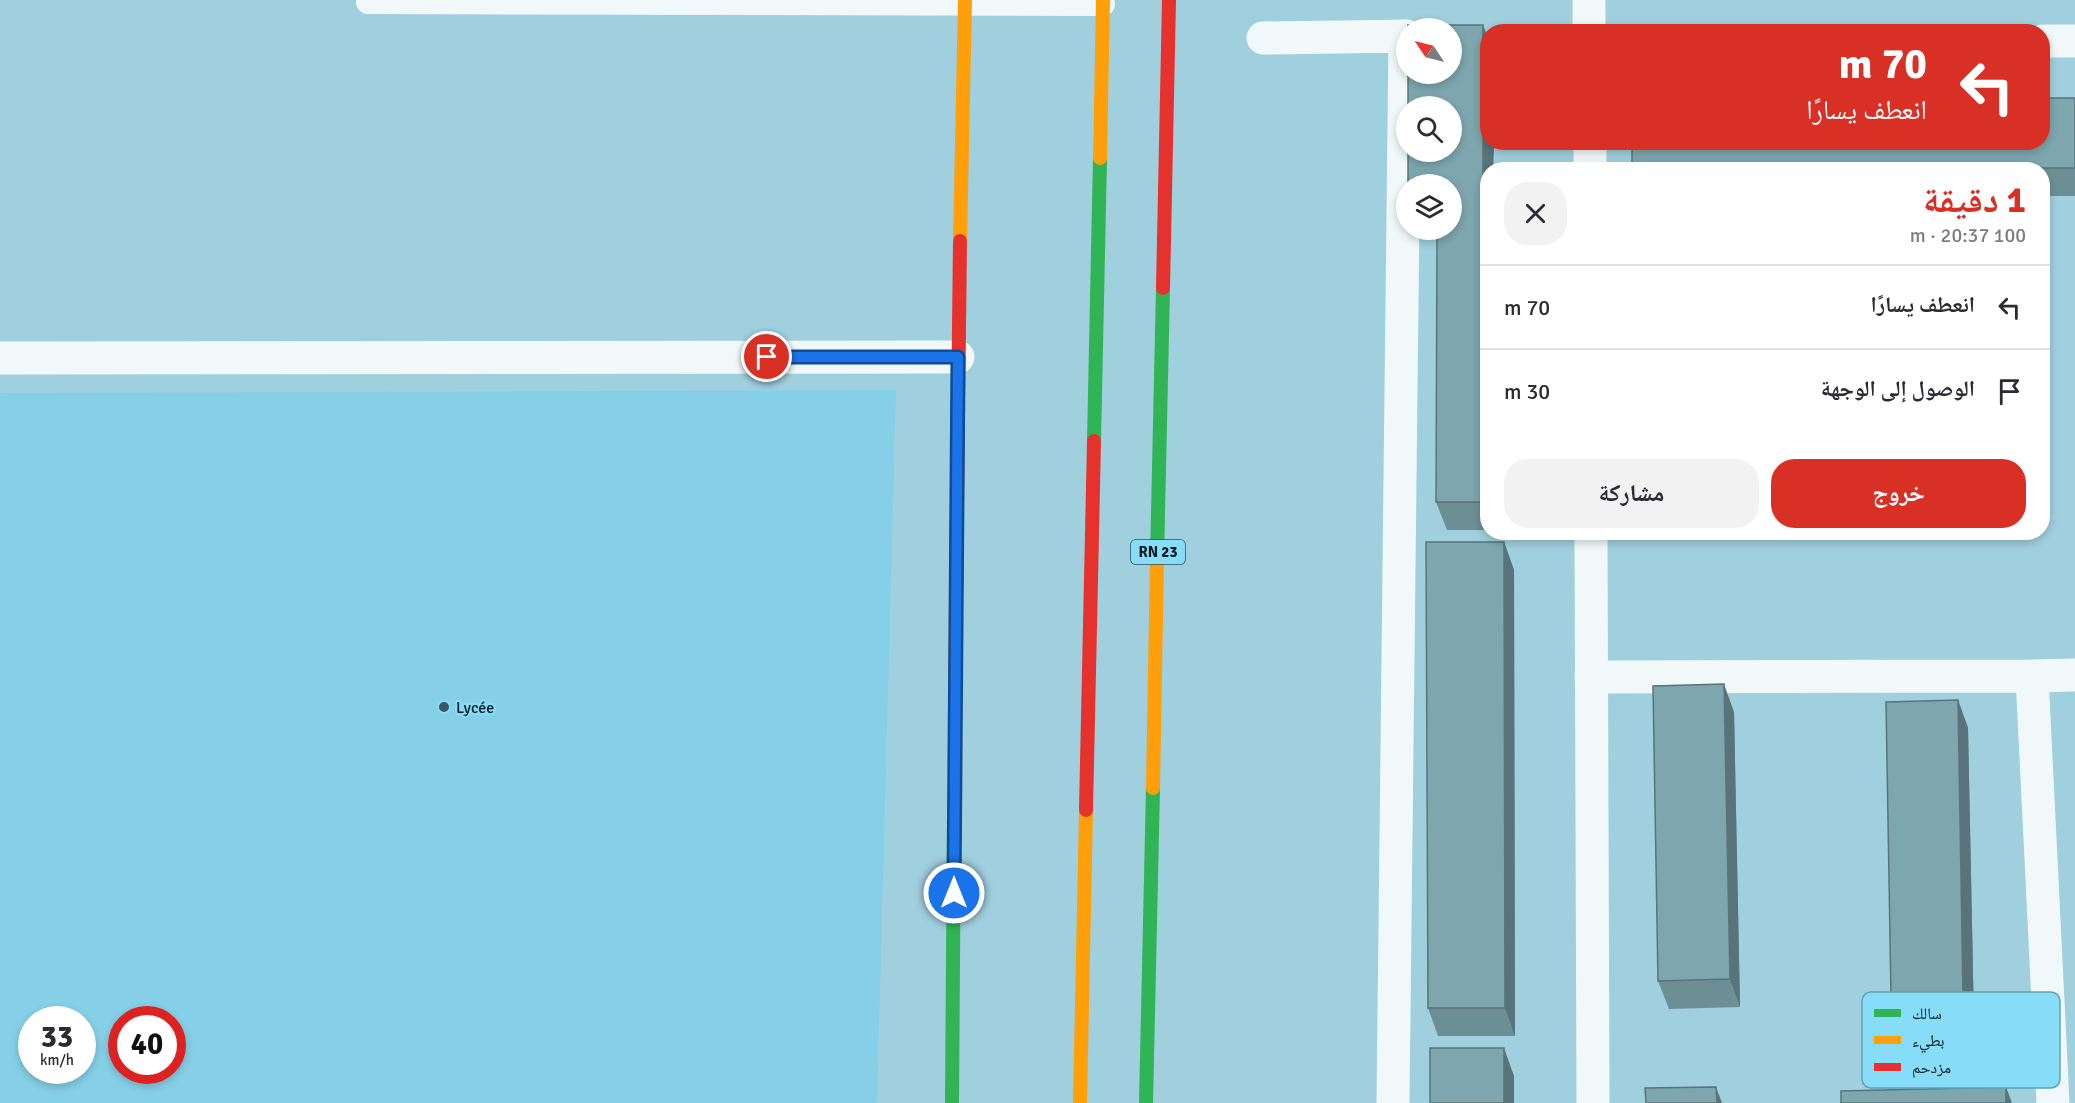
<!DOCTYPE html>
<html lang="ar">
<head>
<meta charset="utf-8">
<style>
	:root { --surface:#fff; --page:#f2f2f3; --text:#2b2b33; --muted:#7c7c81; --line:#e1e1e2; --accent:#d93025 }
	body { margin:0; font-family:Signika,"Noto Naskh Arabic",sans-serif; background:var(--page); color:var(--text); direction:rtl; height:100vh; display:flex; flex-direction:column; font-size:22px; white-space:nowrap }
	* { box-sizing:border-box; margin:0 }
	p { font-size:20px; color:var(--muted) }
	.icon { flex:none; width:33px; height:33px; fill:none; stroke:currentColor; stroke-width:2; stroke-linecap:round; stroke-linejoin:round }
	.map { position:relative; flex:1; overflow:hidden; direction:ltr }
	.drawer { position:absolute; left:1480px; top:162px; width:570px; height:378px; display:flex; flex-direction:column; background:var(--surface); border-radius:24px; box-shadow:0 3px 9px #0003; direction:rtl }
	.drawer>* { flex:none }
	.banner { position:absolute; left:1480px; top:24px; width:570px; height:126px; border-radius:24px; box-shadow:0 3px 9px #0003; direction:rtl; background:#d93025; color:#fff; overflow:hidden }
	.needle { width:39px; rotate:305deg }
	.tools { position:absolute; left:1396px; top:18px; display:grid; gap:12px }
	.tools a { display:grid; place-items:center; width:66px; height:66px; border-radius:50%; background:var(--surface); box-shadow:0 3px 9px #0003; font-size:30px }
	.speed { position:absolute; left:18px; top:1006px; display:flex; gap:12px; font-size:30px; font-weight:700; text-align:center }
	.speed>* { display:grid; place-content:center; width:78px; height:78px; border-radius:50%; background:var(--surface); box-shadow:0 3px 9px #0003; line-height:1 }
	.speed small { font-size:15px; font-weight:400 }
	.speed .limit { border:9px solid #d22; background:#fff; color:#111 }
	.pin { position:absolute; display:grid; place-items:center; width:51px; height:51px; color:#fff; margin:-26px; border:3px solid #fff; border-radius:50%; box-shadow:0 2px 6px #0007 }
	.me { position:absolute; width:66px; margin:-33px; rotate:0deg; stroke-linejoin:round; filter:drop-shadow(0 0 4px #0008) }
	.turn { display:flex; align-items:center; gap:21px; height:126px; padding:0 24px; font-size:27px }
	.turn .icon { width:78px; height:78px; stroke-width:2.5 }
	.turn b { display:block; font-size:42px; line-height:51px }
	.round { display:grid; place-items:center; flex:none; width:63px; height:63px; border-radius:24px; background:var(--page) }
	.headline { display:flex; align-items:center; justify-content:space-between; height:102px; padding:0 24px }
	h1 { font-size:36px; font-weight:800; line-height:45px; color:var(--accent) }
	.cta { display:flex; gap:12px; margin-top:auto; padding:12px 24px }
	.cta a { flex:1; height:69px; border-radius:24px; background:var(--accent); color:#fff; font-size:24px; font-weight:800; line-height:69px; text-align:center }
	.cta a+a { background:var(--page); color:var(--text) }
	ul { padding:0; list-style:none }
	li { display:flex; align-items:center; gap:18px; height:84px; padding:0 24px; border-top:2px solid var(--line) }
	li div { flex:1 }
	li b { display:block; font-size:22px }
	li em { font-style:normal }
	.map>svg:first-child { display:block }
</style>
</head>
<body>
<div class="map">
<svg width="2075" height="1103" viewBox="0 0 2075 1103">
	<rect width="100%" height="100%" fill="#a0cfde"/>
	<path fill="#86d0e7" fill-rule="evenodd" d="M896 390 877 1103H0V393ZM32 1020H82V1071H32ZM122 1020H172V1071H122Z"/>
	<g fill="none" stroke-linecap="round" stroke-linejoin="round">
		<path stroke="#f1f8fa" stroke-width="24" d="M368 2 1103 4"/>
		<path stroke="#f1f8fa" stroke-width="33" d="M1589 0V32
			M1263 38 1407 36
			M2043 41H2075
			M1590 142V170
			M0 358 958 357
			M1591 532 1593 1103
			M1591 677 2032 676
			M1393 1103 1405 36
			M2053 1103 2032 676 2075 675"/>
		<path stroke="#30b455" stroke-width="14" d="M1094 441 1100 158
			M1157 559 1163 288
			M952 1103 954 819
			M1146 1103 1153 788"/>
		<path stroke="#ff9f0a" stroke-width="14" d="M1100 158 1103 0
			M960 241 965 0
			M1153 788 1157 559
			M954 819 956 592
			M1080 1103 1086 810"/>
		<path stroke="#e5322d" stroke-width="14" d="M1163 288 1169 0
			M956 592 960 241
			M1086 810 1094 441"/>
	</g>
	<path fill="#6c8f96" d="M2075 98V196H2043V170H1632V142Z
		M1488 142H1494L1493 170H1488V530H1447L1436 502Z
		M1504 542 1514 570 1515 1036H1438L1428 1008Z
		M1958 700 1968 728 1974 1023 1902 1025 1891 996Z
		M1734 712 1740 1007 1669 1009 1658 981Z"/>
	<path fill="#58747a" d="M1483 25 1488 38V142H1494L1493 170H1488V205L1483 192Z
		M1504 542 1514 570 1515 1036 1505 1008Z
		M1724 684 1734 712 1740 1007 1730 979Z
		M1958 700 1968 728 1974 1023 1963 995Z
		M1504 1048 1514 1076V1103H1504Z
		M1716 1087 1722 1103H1717Z
		M2006 1087 2012 1103H2006Z"/>
	<path fill="#7da6ae" stroke="#58747a" stroke-width="1.5" d="M1408 25H1483V192L1488 191V502H1436L1437 230H1452V184H1408V152H1452V106H1408V74H1452V28H1408Z
		M2043 98H2075V168L1632 169V142H2043Z
		M1426 542H1504L1505 1008H1428Z
		M1724 684 1730 979 1658 981 1653 686Z
		M1958 700 1963 995 1891 996 1886 702Z
		M1430 1048H1504V1103H1430Z
		M1716 1087 1717 1103H1646L1645 1088Z
		M2006 1087V1103H1841V1091Z"/>
	<g fill="none" stroke-linecap="round" stroke-linejoin="round">
		<g stroke="#114b97" stroke-width="15">
			<path id="route" d="M767 357H958L954 893"/>
		</g>
		<use href="#route" stroke="#1a73e8" stroke-width="10"/>
	</g>
	<circle fill="#385963" stroke="#87dcf7" stroke-width="2" cx="444" cy="707" r="6"/>
	<g text-anchor="middle" stroke-width="4.5" stroke-linejoin="round" paint-order="stroke">
		<rect fill="#87dcf7" stroke="#285461" stroke-width="1.5" x="1131" y="540" width="54" height="24" rx="4.5"/>
		<g font-size="15" font-weight="bold" fill="#001921">
			<text x="1158" y="557">RN 23</text>
		</g>
		<g font-size="16" fill="#001921" stroke="#87dcf7" text-anchor="start">
			<text x="456" y="713">Lycée</text>
		</g>
	</g>
	<rect x="1862" y="992" width="198" height="96" rx="9" fill="#87dcf7" stroke="#5ea2b7" stroke-width="1.5"/>
	<rect x="1874" y="1009" width="27" height="8" fill="#30b455"/>
	<rect x="1874" y="1036" width="27" height="8" fill="#ff9f0a"/>
	<rect x="1874" y="1063" width="27" height="8" fill="#e5322d"/>
	<g font-size="16" fill="#001921">
		<text x="1912" y="1019">سالك</text>
		<text x="1912" y="1046">بطيء</text>
		<text x="1912" y="1073">مزدحم</text>
	</g>
</svg>
<div class="tools">
<a><svg class="needle" viewBox="-14 -14 28 28"><path d="M0-13l5 13h-10z" fill="#e53935"/><path d="M0 13l5-13h-10z" fill="#7c7c81"/></svg></a>
<a><svg class="icon" aria-label="search" viewBox="0 0 24 24"><circle cx="10" cy="10" r="6"/><path d="M15 15l6 6"/></svg></a>
<a><svg class="icon" aria-label="layers" viewBox="0 0 24 24"><path d="M12 4l9 5-9 5-9-5zM3 14l9 5 9-5"/></svg></a>
</div>
<div class="speed"><div>33<small>km/h</small></div><div class="limit">40</div></div>
<div class="pin" style="left:767px;top:357px;background:#d93025"><svg class="icon" aria-label="arrive" viewBox="0 0 24 24"><path d="M6 21V4h12l-3 4 3 4H6"/></svg></div>
<svg class="me" style="left:954px;top:893px" viewBox="-20 -20 40 40"><circle r="17" fill="#1a73e8" stroke="#fff" stroke-width="3"/><path d="M0-11L8 9 0 5-8 9z" fill="#fff"/></svg>
<div class="banner">
<div class="turn"><svg class="icon" aria-label="left" viewBox="0 0 24 24"><path d="M17 20v-9H6M10 6l-5 5 5 5"/></svg><div><b>70 m</b>انعطف يسارًا</div></div>
</div>
<section class="drawer">
<div class="headline"><div><h1>1 دقيقة</h1><p>100 m · 20:37</p></div><a class="round"><svg class="icon" aria-label="close" viewBox="0 0 24 24"><path d="M6 6l12 12M18 6L6 18"/></svg></a></div>
<ul>
<li><svg class="icon" aria-label="left" viewBox="0 0 24 24"><path d="M17 20v-9H6M10 6l-5 5 5 5"/></svg><div><b>انعطف يسارًا</b></div><em>70 m</em></li>
<li><svg class="icon" aria-label="arrive" viewBox="0 0 24 24"><path d="M6 21V4h12l-3 4 3 4H6"/></svg><div><b>الوصول إلى الوجهة</b></div><em>30 m</em></li>
</ul>
<div class="cta"><a>خروج</a><a>مشاركة</a></div>
</section>
</div>
</body>
</html>
